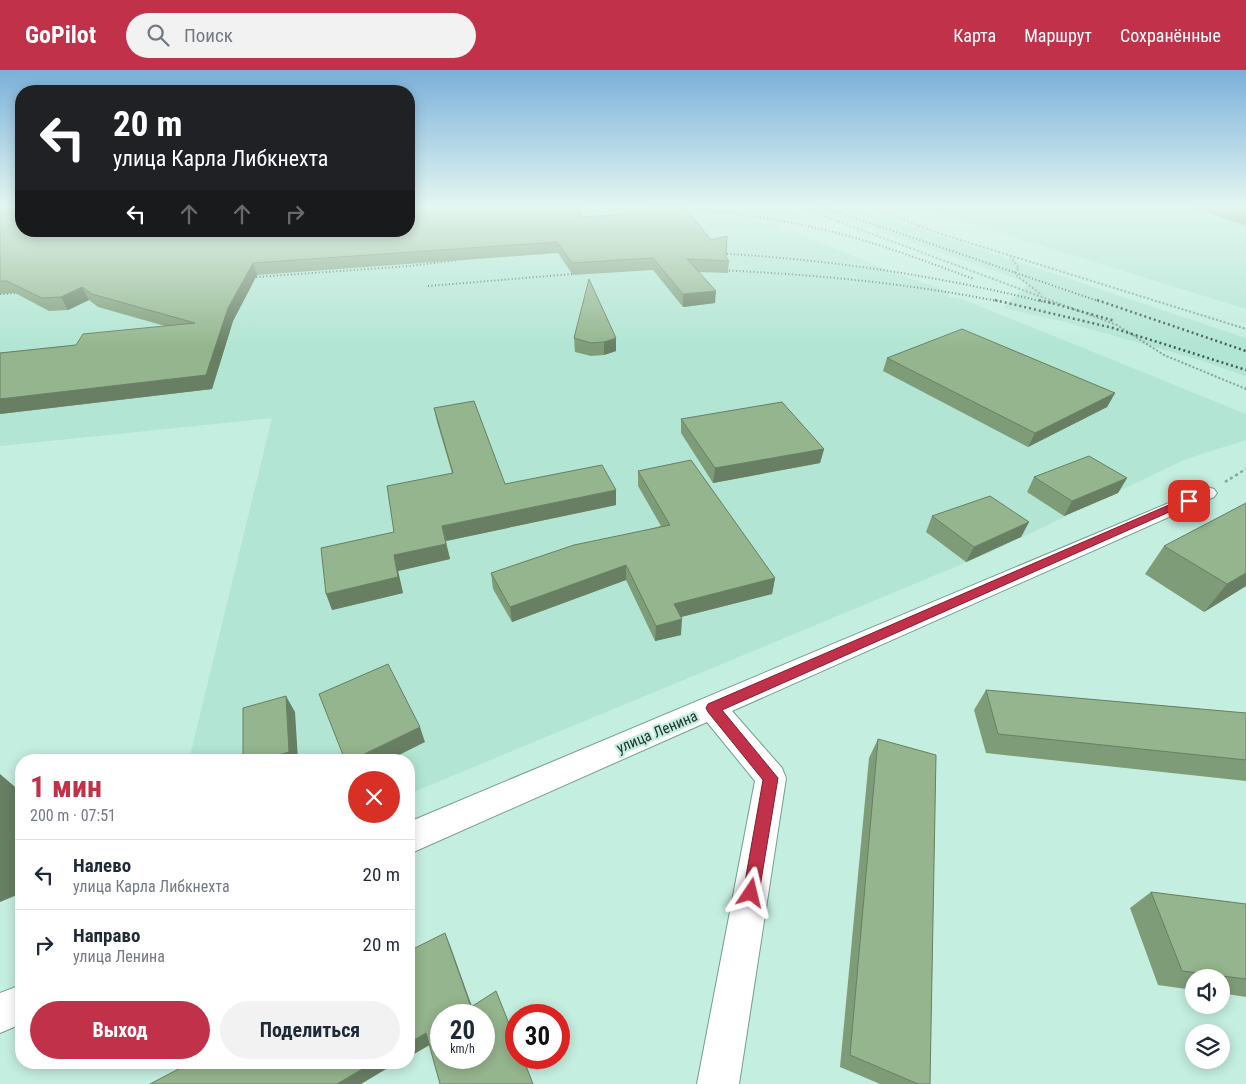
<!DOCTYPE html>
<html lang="ru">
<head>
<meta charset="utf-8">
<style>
	:root { --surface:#fff; --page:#f2f2f3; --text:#1f2937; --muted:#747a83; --line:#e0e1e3; --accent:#c2314a }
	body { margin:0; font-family:"Roboto Condensed",sans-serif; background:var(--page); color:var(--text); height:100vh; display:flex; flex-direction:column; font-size:19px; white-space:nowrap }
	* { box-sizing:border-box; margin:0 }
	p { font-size:16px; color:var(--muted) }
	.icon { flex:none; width:28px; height:28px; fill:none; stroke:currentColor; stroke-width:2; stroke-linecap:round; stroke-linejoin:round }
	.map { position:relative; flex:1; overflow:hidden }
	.details { position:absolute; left:15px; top:684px; width:400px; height:315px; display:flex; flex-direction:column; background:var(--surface); border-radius:20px; box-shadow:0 2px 12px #0003 }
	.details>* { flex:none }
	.hud { position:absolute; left:15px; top:15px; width:400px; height:152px; border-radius:20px; box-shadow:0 2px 12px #0003; background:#202124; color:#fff; overflow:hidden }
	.controls { position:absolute; left:1185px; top:899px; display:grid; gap:10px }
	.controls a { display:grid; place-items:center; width:45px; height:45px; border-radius:50%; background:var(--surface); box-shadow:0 2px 12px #0003; font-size:25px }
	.speed { position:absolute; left:430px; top:934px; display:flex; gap:10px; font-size:25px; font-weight:700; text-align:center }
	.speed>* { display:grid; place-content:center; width:65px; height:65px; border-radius:50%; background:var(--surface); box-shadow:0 2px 12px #0003; line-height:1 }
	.speed small { font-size:12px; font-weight:400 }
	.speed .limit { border:8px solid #d22; background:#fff; color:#111 }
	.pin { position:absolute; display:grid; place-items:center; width:42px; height:42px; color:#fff; margin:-21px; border-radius:10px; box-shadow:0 2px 8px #0006 }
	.me { position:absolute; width:55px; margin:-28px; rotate:10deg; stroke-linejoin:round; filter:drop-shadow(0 0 4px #0008) }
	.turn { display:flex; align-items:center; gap:18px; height:105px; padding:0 15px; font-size:22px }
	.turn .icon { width:65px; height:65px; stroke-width:2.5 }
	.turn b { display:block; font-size:35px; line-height:42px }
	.lanes { display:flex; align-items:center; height:48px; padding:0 15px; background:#0003; justify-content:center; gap:25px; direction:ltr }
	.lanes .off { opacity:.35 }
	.round { display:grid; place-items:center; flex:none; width:52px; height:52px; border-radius:26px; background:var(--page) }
	.summary { display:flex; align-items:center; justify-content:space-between; height:85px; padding:0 15px }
	h1 { font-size:30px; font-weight:700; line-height:38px; color:var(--accent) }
	.action { display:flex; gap:10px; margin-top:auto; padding:10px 15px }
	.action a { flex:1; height:58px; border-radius:30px; background:var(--accent); color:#fff; font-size:20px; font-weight:700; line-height:58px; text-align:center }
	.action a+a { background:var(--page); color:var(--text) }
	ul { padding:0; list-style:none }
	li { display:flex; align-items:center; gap:15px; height:70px; padding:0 15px; border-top:1px solid var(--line) }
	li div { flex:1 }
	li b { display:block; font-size:19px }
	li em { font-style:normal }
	header { display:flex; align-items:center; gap:30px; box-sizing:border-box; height:70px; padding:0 25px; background:var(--accent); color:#fff }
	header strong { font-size:24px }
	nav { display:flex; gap:28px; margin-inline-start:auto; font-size:18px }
	.search { width:350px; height:45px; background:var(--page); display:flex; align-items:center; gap:12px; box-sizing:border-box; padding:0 18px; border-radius:28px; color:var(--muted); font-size:19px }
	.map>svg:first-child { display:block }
</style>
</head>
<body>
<header>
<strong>GoPilot</strong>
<div class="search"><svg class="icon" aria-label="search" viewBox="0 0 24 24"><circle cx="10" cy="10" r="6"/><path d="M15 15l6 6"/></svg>Поиск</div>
<nav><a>Карта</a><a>Маршрут</a><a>Сохранённые</a></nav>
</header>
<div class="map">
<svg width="1246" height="1014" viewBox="0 0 1246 1014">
	<rect width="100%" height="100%" fill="#c4eedf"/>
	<path fill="#b2e5d3" d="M0 136 21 161H409V136H776L806 147 777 155 897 204 947 221 949 227 962 229 1246 344V370L1186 389 991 482 409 724V690H189L272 348 0 376Z
		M806 136H851L1246 268V306L1197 289 1065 252 1003 238 1030 213Z
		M913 136H1246V239L1004 164Z"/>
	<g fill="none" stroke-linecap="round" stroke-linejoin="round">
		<g stroke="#759d8f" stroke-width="2">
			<path id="minor" d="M1207 417 1214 419 1217 423 1214 427 732 641 782 698 786 708 739 1014H697L755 711 707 652 409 784V752Z
				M21 915V954L0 963V923Z"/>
		</g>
		<path stroke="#84a599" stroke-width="2" stroke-dasharray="2 2" stroke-linecap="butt" d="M797 136 1117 255 1164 285 1246 319
			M866 136 941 164 1246 259
			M1010 186 1019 198 1015 202 1017 206 1042 225"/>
		<path stroke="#84a599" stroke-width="2.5" stroke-dasharray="3 3" stroke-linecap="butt" d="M1225 412 1246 399"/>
		<use href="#minor" fill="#fff" fill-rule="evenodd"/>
		<path stroke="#445a52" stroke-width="2" stroke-dasharray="1 2.5" stroke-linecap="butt" d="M652 136C713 140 774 147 833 162 881 174 927 192 974 209
			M820 136 1101 232
			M713 183C825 189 935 205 1044 232
			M715 200C811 204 907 213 1002 232
			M242 208 410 196 466 189
			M428 216 585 203
			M0 224 30 222"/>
		<path stroke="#445a52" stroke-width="2.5" stroke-dasharray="2 3" stroke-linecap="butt" d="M995 230 1113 258 1246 300
			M1039 230 1054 234
			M1097 230 1246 281
			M1048 232 1115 251"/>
	</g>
	<path fill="#7f9c79" d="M0 136 582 147 726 187 729 191 728 203 699 202 715 233 683 237 653 200 573 205 558 183 257 205 233 251 212 319 0 344V283L76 275 165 256 98 237 89 230 68 240 49 241 15 223 0 224Z
		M1190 136H1246V156Z
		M589 209 616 281 604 285 591 286 575 282 574 268Z
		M887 288 1115 323 1107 337 1028 377 883 301Z
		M434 338 505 414 616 435 446 471 450 489 398 501 403 523 332 540 394 462 452 403 437 352Z
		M681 349 824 379 820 393 713 413 681 363Z
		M638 401 775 508 772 524 681 547V565L655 571 626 510 512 552 493 519 491 503 661 456 638 416Z
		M1034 407 1127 408 1118 423 1064 446 1027 422Z
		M932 446 1029 452 1021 467 966 492 926 462Z
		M1164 476 1246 516 1204 542 1145 504Z
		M986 620 1246 643V711L986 683 974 640Z
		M878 669 930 1014H880L840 997 869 688Z
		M1151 822 1246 834V927L1221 923V908H1194V920L1158 915 1130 838Z"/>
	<path fill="#687f63" d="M253 193 257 205 233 251 212 319 0 344V329L206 305 228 238Z
		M82 217 89 230 68 240 61 227Z
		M716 221 715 233 683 237V224Z
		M616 268V281L604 285V272Z
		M1115 323 1107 337 1028 377 1035 363Z
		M824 379 820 393 713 413 715 398Z
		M1127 408 1118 423 1064 446 1072 431Z
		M616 420V435L446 471 442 456Z
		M1029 452 1021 467 966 492 974 477Z
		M446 474 450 489 398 501 403 523 332 540 326 524 394 485Z
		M626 495V510L512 552 510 537Z
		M1246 503V516L1204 542 1227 514Z
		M775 508 772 524 673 549 674 534Z
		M682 549 681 565 655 571 656 556Z
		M286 626 295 642 298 690H262Z
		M420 657 425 672 389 690H352Z
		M0 704 21 722 17 825 0 832Z
		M445 863 450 875 475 945 471 937Z
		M426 963 433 973 409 987V973Z
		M374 992H398L361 1014H337Z"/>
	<path fill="#94b58d" stroke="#687f63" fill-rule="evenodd" d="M0 136H21V161H409V136H576L582 147 687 140 711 170 727 166 726 187 729 191 687 189 716 221 683 224 653 188 572 193 557 172 253 193 228 238 206 305 0 329V283L76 275 83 264 195 253 92 224 82 217 61 227 42 228 7 211H0Z
		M1225 136H1246V143Z
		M589 209 616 268 604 272 591 273 574 268Z
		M962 259 1115 323 1035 363 887 288Z
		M474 331 505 414 602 395 616 420 442 456 446 474 394 485 398 507 326 524 321 478 394 462 387 416 453 403 434 338Z
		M782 332 824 379 715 398 681 349Z
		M1089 386 1127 408 1072 431 1034 407Z
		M691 390 775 508 674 534 682 549 656 556 626 495 510 537 491 503 574 475 670 455 638 401Z
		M990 426 1029 452 974 477 932 446Z
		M1246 433V503L1227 514 1164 476Z
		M388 594 420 657 352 690H345L319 624Z
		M986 620 1246 643V690L998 664Z
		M286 626 289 682 262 690H243V638Z
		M878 669 936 685 930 1014H918L850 985Z
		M1151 822 1246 834V909L1182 901Z
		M445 863 471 937 496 921 516 971V988H523L533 1014H440L426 963 409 973V881ZM441 945H484V988H441Z
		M192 992H374L337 1014H150Z"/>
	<linearGradient id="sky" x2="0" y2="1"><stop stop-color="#7bb0da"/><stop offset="0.49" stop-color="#e4f7f1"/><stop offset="1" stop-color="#e4f7f1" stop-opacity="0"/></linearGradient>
	<rect width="1246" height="278" fill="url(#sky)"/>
	<path fill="#c2314a" stroke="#7e2030" d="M1185 428H1189L1194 431 722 640 778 708 759 823 757 829 751 831 745 829 743 823 763 710 708 642 706 638 708 634Z"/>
	<g text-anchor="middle" stroke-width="4.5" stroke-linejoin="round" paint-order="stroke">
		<g font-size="15" fill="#22332d" stroke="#c4eedf">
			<text transform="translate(657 662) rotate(-23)" y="5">улица Ленина</text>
		</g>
	</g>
</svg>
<div class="controls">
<a><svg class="icon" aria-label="sound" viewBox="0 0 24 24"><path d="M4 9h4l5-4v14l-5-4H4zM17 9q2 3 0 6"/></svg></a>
<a><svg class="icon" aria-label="layers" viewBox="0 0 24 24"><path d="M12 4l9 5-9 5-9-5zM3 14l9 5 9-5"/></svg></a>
</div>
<div class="speed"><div>20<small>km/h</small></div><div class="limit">30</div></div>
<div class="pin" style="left:1189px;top:431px;background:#d93025"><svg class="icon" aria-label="arrive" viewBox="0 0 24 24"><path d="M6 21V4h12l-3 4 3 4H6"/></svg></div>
<svg class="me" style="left:751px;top:823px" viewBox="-20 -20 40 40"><path d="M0-17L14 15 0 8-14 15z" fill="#c2314a" stroke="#fff" stroke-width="4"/></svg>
<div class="hud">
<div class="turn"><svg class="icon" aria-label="left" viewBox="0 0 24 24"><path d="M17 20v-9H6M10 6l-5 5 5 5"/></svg><div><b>20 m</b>улица Карла Либкнехта</div></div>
<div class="lanes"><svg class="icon" aria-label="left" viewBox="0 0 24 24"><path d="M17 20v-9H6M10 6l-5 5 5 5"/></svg><svg class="icon off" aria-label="ahead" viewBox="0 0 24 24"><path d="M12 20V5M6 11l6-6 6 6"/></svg><svg class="icon off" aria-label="ahead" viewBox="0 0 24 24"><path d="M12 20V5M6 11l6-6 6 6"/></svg><svg class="icon off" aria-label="right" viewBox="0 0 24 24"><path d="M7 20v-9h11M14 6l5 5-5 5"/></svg></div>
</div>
<section class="details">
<div class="summary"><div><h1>1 мин</h1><p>200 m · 07:51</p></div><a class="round" style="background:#d93025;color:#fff"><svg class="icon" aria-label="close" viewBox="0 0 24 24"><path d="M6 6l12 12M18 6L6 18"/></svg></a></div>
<ul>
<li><svg class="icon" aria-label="left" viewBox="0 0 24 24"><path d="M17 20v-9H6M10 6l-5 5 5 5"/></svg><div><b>Налево</b><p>улица Карла Либкнехта</p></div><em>20 m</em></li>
<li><svg class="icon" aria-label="right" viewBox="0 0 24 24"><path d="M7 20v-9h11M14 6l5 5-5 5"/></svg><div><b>Направо</b><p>улица Ленина</p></div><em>20 m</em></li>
</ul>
<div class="action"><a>Выход</a><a>Поделиться</a></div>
</section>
</div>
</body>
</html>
